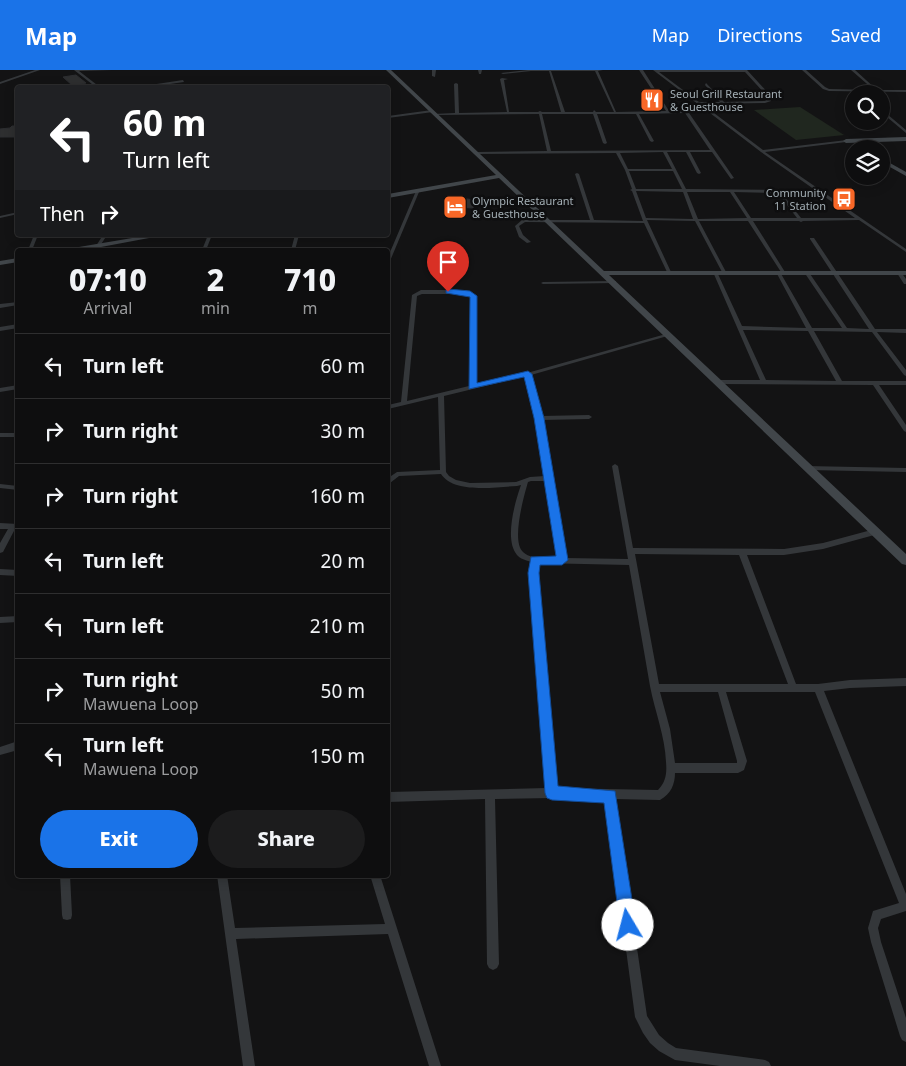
<!DOCTYPE html>
<html lang="en">
<head>
<meta charset="utf-8">
<style>
	:root { --surface:#0e0e0f; --page:#1c1c1d; --text:#f1f3f6; --muted:#9b9c9e; --line:#2e2e2f; --accent:#1a73e8 }
	body { margin:0; font-family:"Noto Sans",sans-serif; background:var(--page); color:var(--text); height:100vh; display:flex; flex-direction:column; font-size:19px; white-space:nowrap }
	* { box-sizing:border-box; margin:0 }
	p { font-size:16px; color:var(--muted) }
	.icon { flex:none; width:28px; height:28px; fill:none; stroke:currentColor; stroke-width:2; stroke-linecap:round; stroke-linejoin:round }
	.map { position:relative; flex:1; overflow:hidden }
	.side { position:absolute; left:15px; top:178px; width:375px; height:630px; display:flex; flex-direction:column; background:var(--surface); border-radius:5px; box-shadow:0 2px 12px #0003,0 0 0 1px var(--line) }
	.side>* { flex:none }
	.top-card { position:absolute; left:15px; top:15px; width:375px; height:152px; border-radius:5px; box-shadow:0 2px 12px #0003,0 0 0 1px var(--line); background:#202124; color:#fff; overflow:hidden }
	.tools { position:absolute; left:845px; top:15px; display:grid; gap:10px }
	.tools a { display:grid; place-items:center; width:45px; height:45px; border-radius:50%; background:var(--surface); box-shadow:0 2px 12px #0003,0 0 0 1px var(--line); font-size:25px }
	.pin { position:absolute; display:grid; place-items:center; width:42px; height:42px; color:#fff; margin:-51px -21px; border-radius:50% 50% 50% 0; rotate:-45deg; box-shadow:0 0 5px #0007 }
	.pin .icon { rotate:45deg }
	.me { position:absolute; width:55px; margin:-28px; rotate:352deg; stroke-linejoin:round; filter:drop-shadow(0 0 4px #0008) }
	.turn { display:flex; align-items:center; gap:18px; height:105px; padding:0 25px; font-size:22px }
	.turn .icon { width:65px; height:65px; stroke-width:2.5 }
	.turn b { display:block; font-size:35px; line-height:42px }
	.then { display:flex; align-items:center; height:48px; padding:0 25px; background:#0003; gap:10px; font-size:19px }
	.eta { display:flex; justify-content:space-evenly; align-items:center; height:85px; text-align:center }
	.eta b { font-size:30px; font-weight:800; line-height:35px }
	.cta { display:flex; gap:10px; margin-top:auto; padding:10px 25px }
	.cta a { flex:1; height:58px; border-radius:30px; background:var(--accent); color:#fff; font-size:20px; font-weight:800; line-height:58px; text-align:center }
	.cta a+a { background:var(--page); color:var(--text) }
	ul { padding:0; list-style:none }
	li { display:flex; align-items:center; gap:15px; height:65px; padding:0 25px; border-top:1px solid var(--line) }
	li div { flex:1 }
	li b { display:block; font-size:19px }
	li em { font-style:normal }
	header { display:flex; align-items:center; gap:30px; box-sizing:border-box; height:70px; padding:0 25px; background:var(--accent); color:#fff }
	header strong { font-size:24px }
	nav { display:flex; gap:28px; margin-inline-start:auto; font-size:18px }
	.map>svg:first-child { display:block }
</style>
</head>
<body>
<header>
<strong>Map</strong>
<nav><a>Map</a><a>Directions</a><a>Saved</a></nav>
</header>
<div class="map">
<svg width="906" height="996" viewBox="0 0 906 996">
	<rect width="100%" height="100%" fill="#131314"/>
	<path fill="#20271f" d="M800 37 844 65 796 70 754 40Z"/>
	<path fill="#2e2f30" stroke="#2d2e31" d="M76 5 86 13 73 16 63 7Z
		M12 56H18V67H0V59L10 58Z
		M459 128 475 130 473 138 457 137Z"/>
	<g fill="none" stroke-linecap="round" stroke-linejoin="round">
		<path fill="#34373a" fill-rule="evenodd" d="M35 0H40L0 14V12Z
			M74 0H112L79 1 101 18H97Z
			M432 0H436L435 7 432 6Z
			M478 0H482L481 4H479Z
			M528 0H603L598 1 616 42 666 41 639 0H643L669 41H707L653 0H747L771 26V31L765 33 702 34 763 80 847 70 846 72 765 82 906 179V182L859 150 803 151 801 152 799 151H753L785 202 783 203 781 202 748 151H699L726 202 724 203 722 202 695 151 647 150 671 202 669 203 667 202 644 153 525 152 519 156 523 165 531 172 527 173 519 167 515 156 522 150H590L575 104 577 103 579 104 594 150 643 151 632 121 630 120 632 119 625 100 616 83 478 84 477 82 547 81 539 44 435 45 433 44 455 43 454 14 456 13 458 14 459 43 507 42 500 9 502 8 508 9 504 10 509 42H538L540 41 542 42H561L549 1H531L503 4 501 3ZM551 1H595L614 42H596L594 40 593 42H565ZM659 2H745L768 27V29L765 31 724 32 706 13 705 15 720 32H699ZM685 43 710 80 551 81 542 44H593L603 73 605 74 607 73 597 44H636L650 71 652 72 654 71 639 44ZM689 43H710L761 82 855 148H801L780 121 776 120 686 119 667 82H686L697 103 699 104 701 103 690 82H712L731 109 734 108ZM663 82 672 99H628L620 83ZM629 101H673L682 119H636ZM636 121 683 122 693 149 646 148ZM687 122H730L747 148 698 149ZM734 122 778 123 797 148H751Z
			M802 0H806L825 17 829 19 874 20 851 0H855L877 20H906V22L829 21 823 19Z
			M183 10 184 12 142 18H130Z
			M881 39 906 60V63L881 42Z
			M432 40 433 42 388 48V46Z
			M416 121 419 122 390 191 388 192V187Z
			M18 142V144L0 148V146Z
			M34 165H38L32 180H28Z
			M103 165H107L100 176V180H96V176Z
			M208 165H212L206 180H202Z
			M295 165H299L295 180H291Z
			M810 168H814L875 259H906V263L877 262 906 300V306L904 305 872 262 814 261 842 311H906V315H879L906 355V362L904 361 873 315 718 314 715 312 718 310H760L713 202V201L717 202 742 256 806 258 776 202 778 201 780 202 812 258H842L804 202 806 201H808L847 258 869 259 810 169ZM743 260 808 261 836 311 766 310Z
			M897 202H901L906 209V214H904L897 203Z
			M614 211H616V213L543 214 541 213 543 212Z
			M421 220H466L476 226 475 315 527 303 666 264 671 265 531 305 542 346 589 345 592 347 589 349 542 350 565 488 628 489 612 396 615 394 618 396 633 478 784 479 823 473 875 459 878 460 879 462 878 464 823 479 784 485H747L796 614H818L850 610 906 608V616L850 618 824 621 906 824V841L881 849 878 858 881 872 906 948V972L902 970 900 966 871 872 868 858 873 841 899 833 815 622H726L747 691 744 700 738 703H675C675 714 671 724 660 730L615 729 647 946 659 965 668 973 676 978 765 990 769 992 771 996H720L675 990 659 981 650 973 643 963 635 947 606 729 552 728 495 729 499 894 497 898 493 900 489 898 487 894 485 729 388 732V722L547 718 530 503 531 492C526 490 520 489 517 485 504 470 515 432 521 415L517 416C496 417 454 424 441 404L399 406 390 413H388V408L397 402 440 400 438 327 388 339V335L401 332 412 225ZM422 224H465L470 227 469 316 407 331 417 226ZM526 306 536 348 545 406 530 407 516 412 470 413 456 410 449 406 446 402 444 326ZM531 411H546L558 488C548 487 531 490 523 482 511 471 524 426 528 412ZM635 484 739 485 788 614H659ZM538 493 629 495C636 535 643 576 650 616 655 642 665 666 666 692 667 703 666 712 658 720L556 718 538 503ZM660 622H718L737 691V693H675L670 659Z
			M18 232V235L0 238V234Z
			M18 254V258L0 261V257Z
			M18 315V319L0 322V318Z
			M0 363H18V367H0Z
			M806 396 906 398V402L808 400 805 398Z
			M0 414 18 416V420L0 418Z
			M0 453 18 454V458L15 459 3 482 0 483V473L8 459H0Z
			M0 499 18 500V506L0 505Z
			M18 546V552L0 553V547Z
			M18 671V680L0 685V677Z
			M60 805H70L72 845 71 849 67 850 63 849 62 845Z
			M217 805H227L235 858 385 854 370 805H380L441 996H429L388 864 236 869 255 996H243Z"/>
		<path fill="#41464a" fill-rule="evenodd" d="M386 0H391L604 201H906V205H609L906 484V495L902 494 499 108 388 128V124L496 105Z
			M906 67V71L846 73 843 71 846 69Z
			M881 88 906 102V106L881 92Z
			M150 165H165L85 180H70L73 178Z
			M18 188V192L0 195V191Z"/>
	</g>
	<path fill="#1a73e8" stroke="#114b97" d="M448 219 470 221 477 226V313L528 301 532 304 544 348 568 490 562 495H540L539 503 558 716 615 721 636 855 634 861 628 863 622 861 620 855 604 733 552 730 547 728 545 723 528 503 531 487 556 486 534 348 524 307 469 319 470 227 446 223V220Z"/>
	<defs>
		<g id="restaurant-square" transform="scale(1.25)"><rect x="-9" y="-9" width="18" height="18" rx="4" fill="#f86727" stroke="#0e0e0f"/><path d="M-5-6h1v4h1v-4h1v4h1v-4h1v5L-1.5 .5V6h-2V.5L-5-1ZM5-6V6H3V1.5H1.5Q1.5-4 5-6Z" fill="#fff"/></g>
		<g id="bus-square" transform="scale(1.25)"><rect x="-9" y="-9" width="18" height="18" rx="4" fill="#f86727" stroke="#0e0e0f"/><path d="M-5-6H5V4H4V6H2V4H-2V6H-4V4H-5ZM-3.5-4V0h7V-4ZM-3.5 1.2v1.5H-2V1.2ZM2 1.2v1.5H3.5V1.2Z" fill="#fff"/></g>
		<g id="hotel-square" transform="scale(1.25)"><rect x="-9" y="-9" width="18" height="18" rx="4" fill="#f86727" stroke="#0e0e0f"/><path d="M-6-4.5h1.5V1H6V5H4.5V3h-9V5H-6ZM-4 0a1.8 1.8 0 1 1 3.6 0ZM.5 0V-2.5h3Q6-2.5 6 0Z" fill="#fff"/></g>
	</defs>
	<g fill-rule="evenodd">
		<use href="#restaurant-square" x="652" y="30"/>
		<use href="#bus-square" x="844" y="129"/>
		<use href="#hotel-square" x="455" y="137"/>
	</g>
	<g text-anchor="middle" stroke-width="5" stroke-linejoin="round" paint-order="stroke">
		<g font-size="11" fill="#a4afb5" stroke="#0e0e0f" text-anchor="start">
			<text x="670" y="28">Seoul Grill Restaurant<tspan x="670" dy="13">&amp; Guesthouse</tspan></text>
			<text x="826" y="127" text-anchor="end">Community<tspan x="826" dy="13">11 Station</tspan></text>
			<text x="472" y="135">Olympic Restaurant<tspan x="472" dy="13">&amp; Guesthouse</tspan></text>
		</g>
	</g>
</svg>
<div class="tools">
<a><svg class="icon" aria-label="search" viewBox="0 0 24 24"><circle cx="10" cy="10" r="6"/><path d="M15 15l6 6"/></svg></a>
<a><svg class="icon" aria-label="layers" viewBox="0 0 24 24"><path d="M12 4l9 5-9 5-9-5zM3 14l9 5 9-5"/></svg></a>
</div>
<div class="pin" style="left:448px;top:222px;background:#d93025"><svg class="icon" aria-label="arrive" viewBox="0 0 24 24"><path d="M6 21V4h12l-3 4 3 4H6"/></svg></div>
<svg class="me" style="left:628px;top:855px" viewBox="-20 -20 40 40"><circle r="19" fill="#fff"/><path d="M0-13L10 11 0 6-10 11z" fill="#1a73e8"/></svg>
<div class="top-card">
<div class="turn"><svg class="icon" aria-label="left" viewBox="0 0 24 24"><path d="M17 20v-9H6M10 6l-5 5 5 5"/></svg><div><b>60 m</b>Turn left</div></div>
<div class="then">Then<svg class="icon" aria-label="right" viewBox="0 0 24 24"><path d="M7 20v-9h11M14 6l5 5-5 5"/></svg></div>
</div>
<section class="side">
<div class="eta">
<div><b>07:10</b><p>Arrival</p></div>
<div><b>2</b><p>min</p></div>
<div><b>710</b><p>m</p></div>
</div>
<ul>
<li><svg class="icon" aria-label="left" viewBox="0 0 24 24"><path d="M17 20v-9H6M10 6l-5 5 5 5"/></svg><div><b>Turn left</b></div><em>60 m</em></li>
<li><svg class="icon" aria-label="right" viewBox="0 0 24 24"><path d="M7 20v-9h11M14 6l5 5-5 5"/></svg><div><b>Turn right</b></div><em>30 m</em></li>
<li><svg class="icon" aria-label="right" viewBox="0 0 24 24"><path d="M7 20v-9h11M14 6l5 5-5 5"/></svg><div><b>Turn right</b></div><em>160 m</em></li>
<li><svg class="icon" aria-label="left" viewBox="0 0 24 24"><path d="M17 20v-9H6M10 6l-5 5 5 5"/></svg><div><b>Turn left</b></div><em>20 m</em></li>
<li><svg class="icon" aria-label="left" viewBox="0 0 24 24"><path d="M17 20v-9H6M10 6l-5 5 5 5"/></svg><div><b>Turn left</b></div><em>210 m</em></li>
<li><svg class="icon" aria-label="right" viewBox="0 0 24 24"><path d="M7 20v-9h11M14 6l5 5-5 5"/></svg><div><b>Turn right</b><p>Mawuena Loop</p></div><em>50 m</em></li>
<li><svg class="icon" aria-label="left" viewBox="0 0 24 24"><path d="M17 20v-9H6M10 6l-5 5 5 5"/></svg><div><b>Turn left</b><p>Mawuena Loop</p></div><em>150 m</em></li>
</ul>
<div class="cta"><a>Exit</a><a>Share</a></div>
</section>
</div>
</body>
</html>
